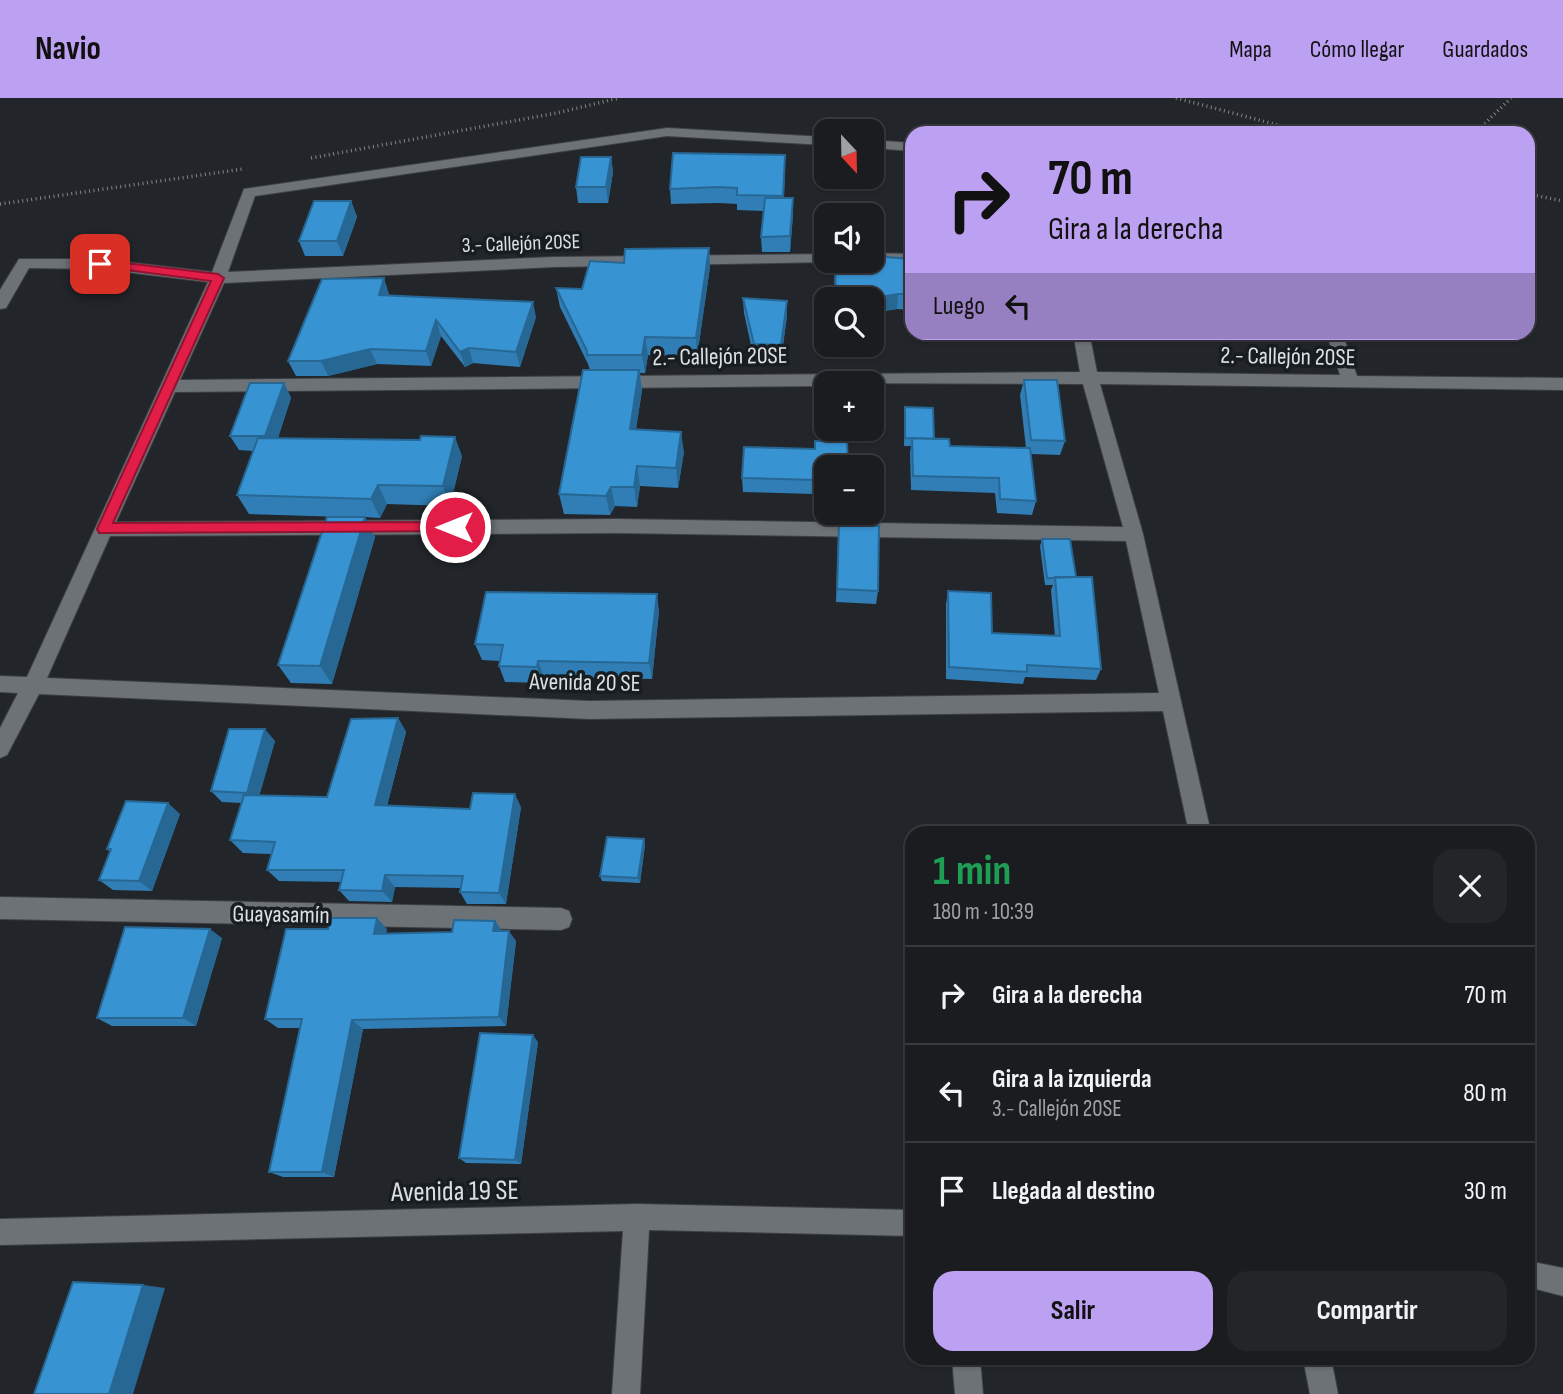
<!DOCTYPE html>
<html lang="es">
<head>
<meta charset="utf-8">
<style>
	:root { --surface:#1a1c20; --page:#232529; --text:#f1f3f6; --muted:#9fa1a5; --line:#383a3e; --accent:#bca0f2 }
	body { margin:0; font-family:"Sofia Sans Condensed",sans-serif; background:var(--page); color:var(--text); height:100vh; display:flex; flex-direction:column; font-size:26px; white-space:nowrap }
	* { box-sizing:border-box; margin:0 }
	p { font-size:23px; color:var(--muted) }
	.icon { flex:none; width:38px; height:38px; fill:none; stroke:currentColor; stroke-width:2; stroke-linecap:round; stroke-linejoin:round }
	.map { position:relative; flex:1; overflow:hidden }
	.drawer { position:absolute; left:905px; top:728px; width:630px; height:539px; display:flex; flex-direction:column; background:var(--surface); border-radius:21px; box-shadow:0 2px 5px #0004,0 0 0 2px var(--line) }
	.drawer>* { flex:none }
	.banner { position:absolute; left:905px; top:28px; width:630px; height:214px; border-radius:21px; box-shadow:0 2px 5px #0004,0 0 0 2px var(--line); background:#bca0f2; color:#111; overflow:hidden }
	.needle { width:46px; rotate:158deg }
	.fabs { position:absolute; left:814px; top:21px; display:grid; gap:14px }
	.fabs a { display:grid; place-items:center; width:70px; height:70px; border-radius:14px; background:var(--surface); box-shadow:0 2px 5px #0004,0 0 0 2px var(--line); font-size:35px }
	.pin { position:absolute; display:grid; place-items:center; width:60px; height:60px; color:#fff; margin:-30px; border-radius:14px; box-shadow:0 4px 10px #0006 }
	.me { position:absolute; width:77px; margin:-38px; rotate:270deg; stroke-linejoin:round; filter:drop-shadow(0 0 5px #0008) }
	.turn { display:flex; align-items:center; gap:24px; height:147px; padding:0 28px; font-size:32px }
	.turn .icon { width:91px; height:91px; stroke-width:2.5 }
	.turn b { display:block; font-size:49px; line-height:60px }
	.then { display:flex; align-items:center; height:66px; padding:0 28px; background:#0003; gap:14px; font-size:26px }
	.round { display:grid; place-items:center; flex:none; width:74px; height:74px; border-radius:21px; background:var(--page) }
	.summary { display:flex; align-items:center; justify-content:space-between; height:119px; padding:0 28px }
	h1 { font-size:42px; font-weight:700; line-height:52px; color:#1e9e55 }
	.cta { display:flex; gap:14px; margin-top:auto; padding:14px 28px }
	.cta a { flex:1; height:80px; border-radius:21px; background:var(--accent); color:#111; font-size:28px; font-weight:700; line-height:80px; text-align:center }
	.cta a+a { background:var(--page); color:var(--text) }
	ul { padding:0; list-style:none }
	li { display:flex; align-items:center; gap:21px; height:98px; padding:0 28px; border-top:2px solid var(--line) }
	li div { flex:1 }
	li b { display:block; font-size:26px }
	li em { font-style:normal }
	header { display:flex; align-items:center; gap:42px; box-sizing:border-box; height:98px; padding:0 35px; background:var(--accent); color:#111 }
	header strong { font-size:33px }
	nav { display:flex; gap:38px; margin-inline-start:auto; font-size:24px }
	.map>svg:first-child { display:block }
</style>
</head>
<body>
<header>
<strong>Navio</strong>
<nav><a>Mapa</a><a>Cómo llegar</a><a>Guardados</a></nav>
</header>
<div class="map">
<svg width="1563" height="1296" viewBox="0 0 1563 1296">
	<rect width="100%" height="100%" fill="#22262a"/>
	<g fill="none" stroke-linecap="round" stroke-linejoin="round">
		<g stroke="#3d4145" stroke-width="2">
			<path id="street" d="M667 30 826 39V47L667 38 255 98 228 174 554 159 826 156V163L831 164 554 169 224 185 180 282 1080 274 1073 234H1089L1097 274 1340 277 1326 234H1342L1357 278 1563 280V292L1100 286 1143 436 1211 735H1189L1163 613 589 621 39 596 7 657 0 660V630L18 595 0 594V578L27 579 208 184 100 171 29 170 6 210 0 211V192L19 161H100L212 174 244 91ZM826 285 1083 286 1123 429 617 421 116 424 175 294 826 288ZM617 435 1126 443 1159 595 589 603 47 580 110 438Z
				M872 42 912 45V53L872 50Z
				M872 155 912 156V166L867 163H872Z
				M0 799 561 810 569 813 572 821 569 829 561 832 0 821Z
				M637 1106 912 1112V1138L649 1132 640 1296H612L623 1133 0 1147V1121Z
				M1528 1163 1563 1170V1198L1528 1189Z
				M952 1260H980L983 1296H955Z
				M1303 1260H1331L1338 1296H1310Z"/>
		</g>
		<path stroke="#828689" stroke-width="3.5" stroke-dasharray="1 3.5" stroke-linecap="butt" d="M1176 0 1308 35
			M1475 35 1511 0
			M311 60 557 15 619 0
			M1528 96 1563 103
			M0 106 243 71"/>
		<use href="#street" fill="#6d7277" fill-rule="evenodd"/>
	</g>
	<path fill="#307eb5" d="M611 59 613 74 608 105H578L576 89Z
		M785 73 784 100 793 116 790 154H762L761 139 764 113 737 112V106L719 105 671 106 670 91Z
		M351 103 357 119 343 158H305L299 143Z
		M911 104H912V153H909L910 120Z
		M709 150 710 169 697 259 648 257 645 275H640L642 292 636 331 684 354 678 390 640 388 637 409 615 408 610 417 564 416 559 396 590 272 588 266 560 209 556 190 582 191 624 165Z
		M912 161V212L897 211 872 215V201H835L834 163Z
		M389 196V198L536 219 520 269 473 265 465 269 441 238 431 268 377 266 328 278H296L288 263Z
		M743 200 787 218 781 262 754 261 744 215Z
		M837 247H871L870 260H837Z
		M1024 282 1065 343 1060 357 1031 356 1036 403 1032 417 997 415 995 395 911 392 910 355 911 348H904L905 309 934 341 950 348 1026 350 1020 297Z
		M284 285 291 300 278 340 462 358 450 408 387 406 380 420 365 419 375 439 332 586 291 585 278 567 343 419 249 416 237 397 253 353 239 352 230 338Z
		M826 369V408H814V396L743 394 742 380Z
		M838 441 878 493 876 506 836 504Z
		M1042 441 1076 479 1101 571 1096 582 1025 579 1023 586 946 581V506L948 493 992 535 1055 538 1051 492 1053 487H1045L1040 448Z
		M659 513 652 581 544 579 543 585 505 584 499 568 500 563 482 562 475 546Z
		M398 620 406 634 387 708 470 711 521 709 506 806H467L460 794 461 790 395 789 392 804 349 803 339 792 341 784 279 783 267 772 272 756 243 755 230 742 242 705 222 704 211 693 275 643 259 698 327 699Z
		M180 716 152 793 113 792 99 782 110 754 107 751Z
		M644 741 645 747 640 785 602 783 600 778Z
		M495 823 502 833 516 843 506 928 363 931 334 1079H283L269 1074 300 930H278L265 921 387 831 386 835 452 834Z
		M222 840 196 928H112L97 920Z
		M538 944 521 1066 466 1065 459 1060Z"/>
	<path fill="#276794" d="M611 59 613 74 608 105 606 89Z
		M793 100V116L790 154V138Z
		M351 103 357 119 343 158 337 143Z
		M709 150 710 169 697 259 696 240Z
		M384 180 389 196 385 212 379 197Z
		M898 196 897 211 872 215V201H869Z
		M787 203V218L781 262V247Z
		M533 204 536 219 520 269 516 254Z
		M436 222 441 238 431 268 426 253Z
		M645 239 648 257 645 275 642 257Z
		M469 250 473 265 465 269 460 254Z
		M370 251 377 266 328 278 321 263Z
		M639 272 642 292 633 351 630 331Z
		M284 285 291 300 273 353 265 338Z
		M681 334 684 354 678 390 676 370Z
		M455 339 462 358 450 408 443 388Z
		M637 368 640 388 637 409 634 389Z
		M378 387 387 406 380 420 371 401Z
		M611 389 615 408 610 417 606 398Z
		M365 419 375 439 332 586 320 568Z
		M657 496 659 513 652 581 649 565Z
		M538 563 544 579 543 585 537 569Z
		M398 620 406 634 384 720 375 707Z
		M265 631 275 643 257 706 247 695Z
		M515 696 521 709 506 806 499 795Z
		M168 705 180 716 152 793 139 783Z
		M644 741 645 747 640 785 638 780Z
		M385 777 395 789 392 804 382 793Z
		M377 820 387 831 384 846 374 836Z
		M495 823 502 833H493Z
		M210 831 222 840 196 928 183 920Z
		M509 833 516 843 506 928 499 919Z
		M352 922 363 931 334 1079 322 1074Z
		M533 937 538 944 521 1066 515 1062Z
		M143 1187 165 1190 133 1296H109Z"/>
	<path fill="#3893d3" stroke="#276794" stroke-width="2" d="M673 55 785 57 783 98 737 97V90L718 89 670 91Z
		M581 59H611L606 89H576Z
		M765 100H793L790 138 761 139Z
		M314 103H351L337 143H299Z
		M911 104H912V138H911Z
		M709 150 696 240 645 239 642 257H587V253L556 190 582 191 590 163 624 165 625 151Z
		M872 158 912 161V196H898L869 201H836L835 163H872Z
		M384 180 379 197 533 204 516 254 469 250 460 254 436 222 426 253 370 251 321 263H288L322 181Z
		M743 200 787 203 781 247 754 246Z
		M583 272H639L630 331 681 334 676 370 637 368 634 389H611L606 398 559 396Z
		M1024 282H1057L1065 343 1031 342Z
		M250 285H284L265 338H230Z
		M905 309 933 310 934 341 905 340Z
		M421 338 455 339 443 388 378 387 371 401 237 397 258 340 420 342Z
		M912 340 949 341 950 348 1030 350 1036 403 1000 401 999 380 913 378Z
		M815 343H847L848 369H826V394H815V382L742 380 744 349 815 351Z
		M327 419H365L320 568 278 567Z
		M839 427 879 428 878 493 837 491Z
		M1042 441H1070L1076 479 1047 480Z
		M1055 479H1092L1101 571 1027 567V574L949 569 948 493 991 495 992 535 1060 538Z
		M486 494 657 496 649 565 538 563 537 569 499 568 503 547 475 546Z
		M398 620 375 707 470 711 473 695 515 696 499 795 460 794 463 778 385 777 382 793 339 792 344 772H267L275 744 230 742 244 697 327 699 351 621Z
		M229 631H265L247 695 211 693Z
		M126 703 168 705 139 783 99 782 111 751H107Z
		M607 739 644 741 638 780 600 778Z
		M331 820H377L374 836 452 834 454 822 495 823 493 833H509L499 919 352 922 322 1074H269L302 921H265L286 831H328Z
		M125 829 210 831 183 920H97Z
		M480 935 533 937 515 1062 459 1060Z
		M73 1184 143 1187 109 1296H34Z"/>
	<path fill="#e11d48" stroke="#92132f" stroke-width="2" d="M100 162 218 176 224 180 113 425 455 424 462 429 460 433 99 435 97 431 211 183 96 168 94 166Z"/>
	<g text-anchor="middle" stroke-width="7" stroke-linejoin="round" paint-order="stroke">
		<g font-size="21" fill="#dde0e3" stroke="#181d21">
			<text transform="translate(521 145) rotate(-2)" y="7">3.- Callejón 20SE</text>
		</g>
		<g font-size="24" fill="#dde0e3" stroke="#181d21">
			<text transform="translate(720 258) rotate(-1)" y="8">2.- Callejón 20SE</text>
			<text transform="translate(1288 258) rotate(1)" y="8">2.- Callejón 20SE</text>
			<text transform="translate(585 584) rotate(1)" y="8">Avenida 20 SE</text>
			<text transform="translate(281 816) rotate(1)" y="8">Guayasamín</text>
		</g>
		<g font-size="28" fill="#dde0e3" stroke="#181d21">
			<text transform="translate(455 1092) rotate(-1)" y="10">Avenida 19 SE</text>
		</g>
	</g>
</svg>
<div class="fabs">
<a><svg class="needle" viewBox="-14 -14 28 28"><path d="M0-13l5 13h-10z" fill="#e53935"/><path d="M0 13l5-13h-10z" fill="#9fa1a5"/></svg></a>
<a><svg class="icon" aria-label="sound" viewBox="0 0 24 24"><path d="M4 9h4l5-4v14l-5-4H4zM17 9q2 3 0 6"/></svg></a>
<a><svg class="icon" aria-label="search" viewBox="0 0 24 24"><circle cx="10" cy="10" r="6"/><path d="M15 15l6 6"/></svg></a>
<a>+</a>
<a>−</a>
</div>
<div class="pin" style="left:100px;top:166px;background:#d93025"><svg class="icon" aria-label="arrive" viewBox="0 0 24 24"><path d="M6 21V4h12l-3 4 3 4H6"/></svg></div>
<svg class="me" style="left:455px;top:429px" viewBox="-20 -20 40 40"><circle r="17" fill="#e11d48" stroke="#fff" stroke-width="3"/><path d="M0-11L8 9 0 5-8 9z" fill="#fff"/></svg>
<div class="banner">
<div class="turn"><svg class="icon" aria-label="right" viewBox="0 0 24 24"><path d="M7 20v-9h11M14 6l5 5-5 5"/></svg><div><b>70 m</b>Gira a la derecha</div></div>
<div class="then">Luego<svg class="icon" aria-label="left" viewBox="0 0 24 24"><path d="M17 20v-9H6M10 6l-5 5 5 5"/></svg></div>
</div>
<section class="drawer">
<div class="summary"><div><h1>1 min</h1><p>180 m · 10:39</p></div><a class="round"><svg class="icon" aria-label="close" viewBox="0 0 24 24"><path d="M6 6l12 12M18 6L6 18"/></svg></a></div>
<ul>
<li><svg class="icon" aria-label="right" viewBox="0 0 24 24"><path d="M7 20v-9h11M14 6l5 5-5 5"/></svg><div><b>Gira a la derecha</b></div><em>70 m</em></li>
<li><svg class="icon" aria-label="left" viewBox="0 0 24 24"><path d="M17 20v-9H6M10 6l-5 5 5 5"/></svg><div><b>Gira a la izquierda</b><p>3.- Callejón 20SE</p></div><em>80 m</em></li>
<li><svg class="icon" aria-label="arrive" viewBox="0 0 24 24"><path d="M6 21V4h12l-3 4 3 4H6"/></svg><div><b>Llegada al destino</b></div><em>30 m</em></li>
</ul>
<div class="cta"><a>Salir</a><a>Compartir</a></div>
</section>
</div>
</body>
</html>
